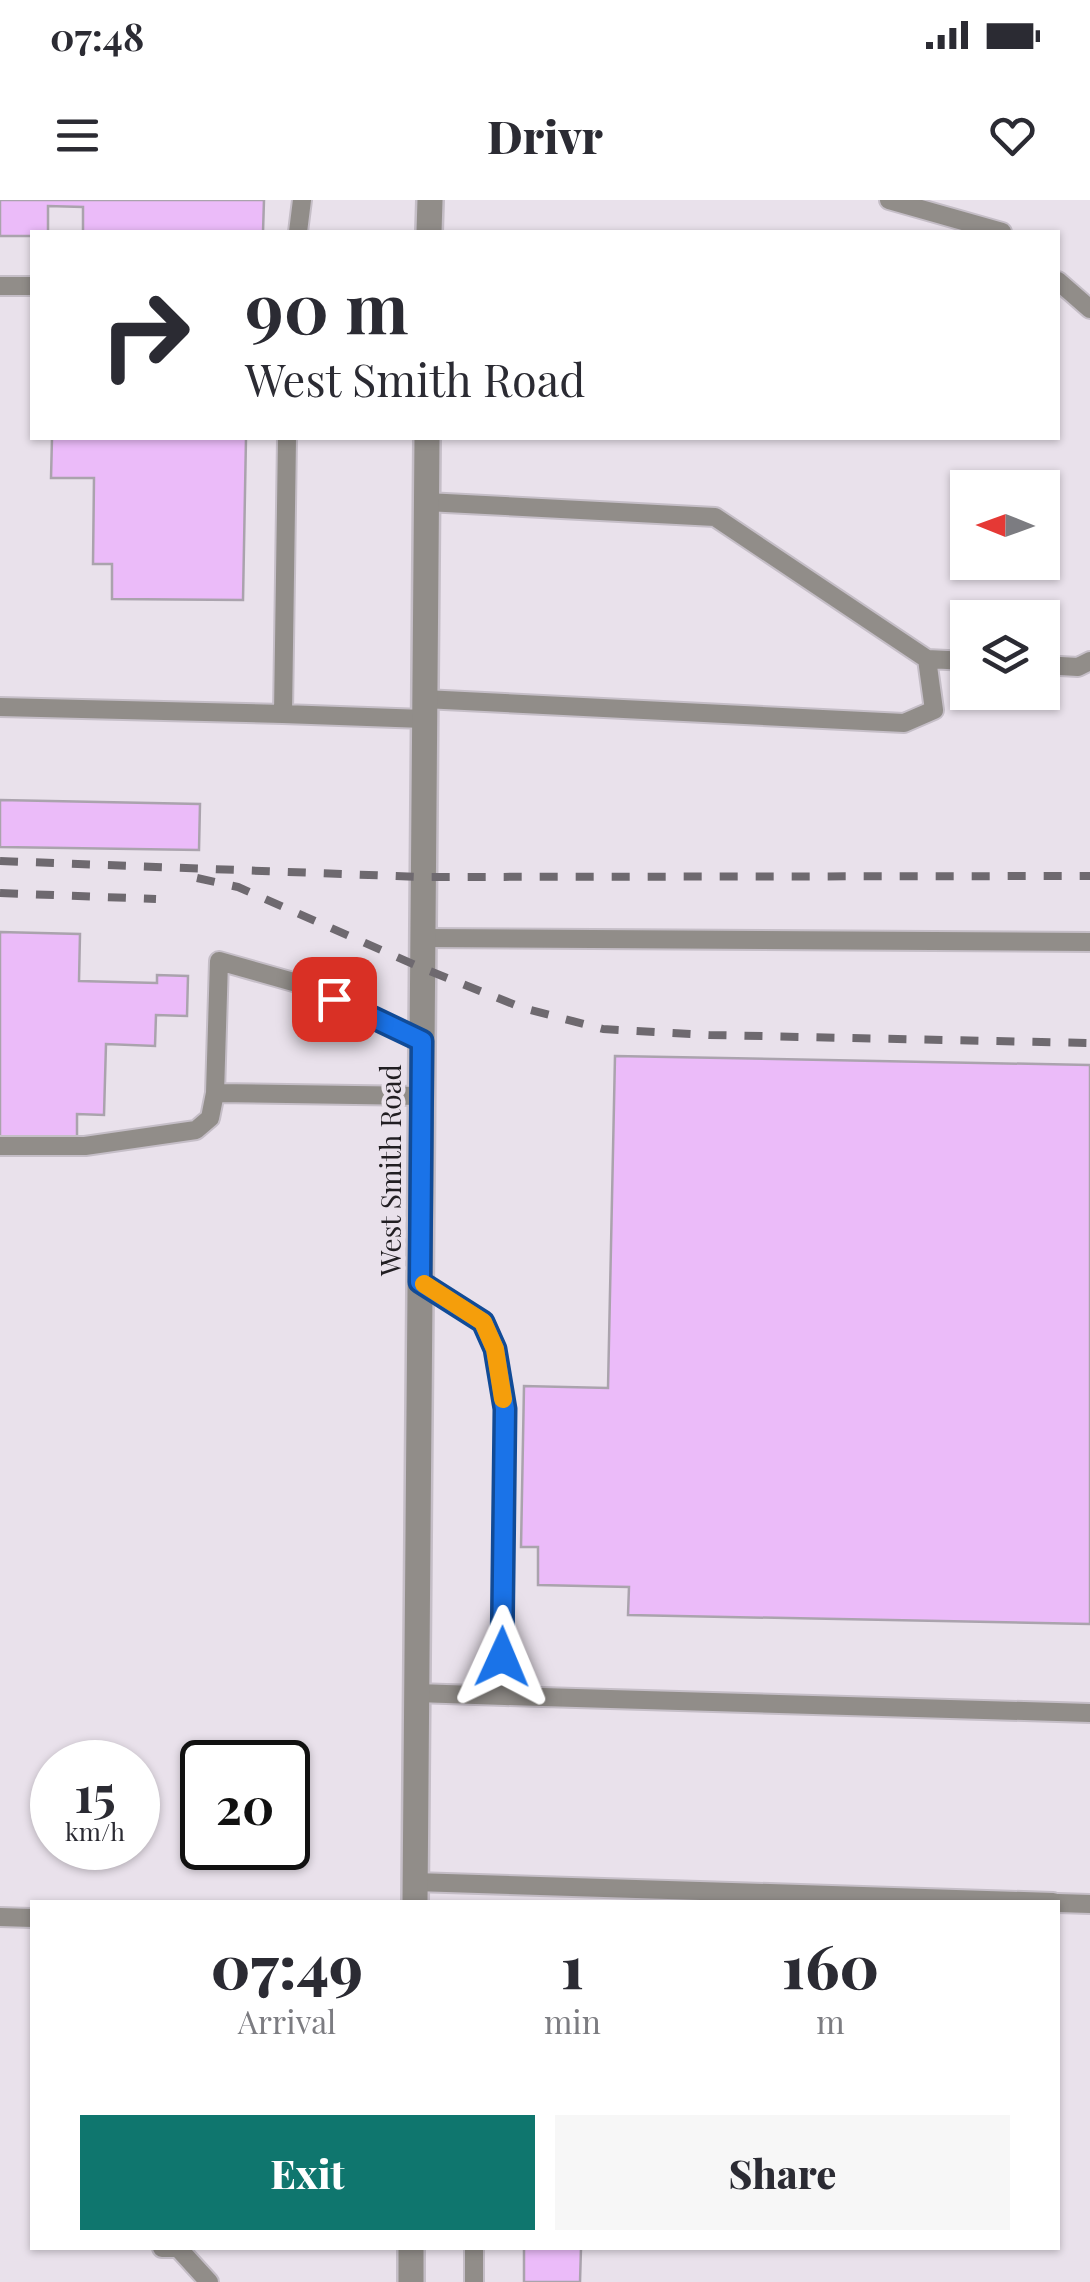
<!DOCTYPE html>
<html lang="en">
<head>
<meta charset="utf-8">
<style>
	:root { --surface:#fff; --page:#f7f7f7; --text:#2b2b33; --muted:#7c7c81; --accent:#0f766e }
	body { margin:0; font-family:"Playfair Display",serif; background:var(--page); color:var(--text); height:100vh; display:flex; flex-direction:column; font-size:38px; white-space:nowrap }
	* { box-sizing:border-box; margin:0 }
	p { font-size:32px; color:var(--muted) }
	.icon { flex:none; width:55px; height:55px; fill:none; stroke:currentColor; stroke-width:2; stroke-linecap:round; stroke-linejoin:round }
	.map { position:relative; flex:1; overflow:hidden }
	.side { position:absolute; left:30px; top:1700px; width:1030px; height:350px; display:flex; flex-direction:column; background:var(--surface); border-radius:0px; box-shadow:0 2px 8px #0004 }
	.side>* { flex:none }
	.guide { position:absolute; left:30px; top:30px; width:1030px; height:210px; border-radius:0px; box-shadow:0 2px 8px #0004; background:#fff; color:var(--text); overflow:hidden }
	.needle { width:65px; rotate:271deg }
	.controls { position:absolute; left:950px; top:270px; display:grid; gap:20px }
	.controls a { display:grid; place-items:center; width:110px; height:110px; border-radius:0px; background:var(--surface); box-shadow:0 2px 8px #0004; font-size:50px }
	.speed { position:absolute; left:30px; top:1540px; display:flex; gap:20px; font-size:50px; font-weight:700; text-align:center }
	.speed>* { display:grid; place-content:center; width:130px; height:130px; border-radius:50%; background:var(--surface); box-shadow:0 2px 8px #0004; line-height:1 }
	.speed small { font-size:25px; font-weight:400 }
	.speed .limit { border:5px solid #111; border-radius:15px; background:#fff; color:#111 }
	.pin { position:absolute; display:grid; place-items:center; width:85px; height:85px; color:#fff; margin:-42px; border-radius:20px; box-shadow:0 5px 15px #0006 }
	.me { position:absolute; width:110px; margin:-55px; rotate:1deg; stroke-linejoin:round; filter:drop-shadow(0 0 8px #0008) }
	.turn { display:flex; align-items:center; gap:35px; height:210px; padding:0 50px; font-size:45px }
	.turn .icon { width:130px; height:130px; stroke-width:2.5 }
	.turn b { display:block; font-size:70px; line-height:85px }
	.eta { display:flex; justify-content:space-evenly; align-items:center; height:170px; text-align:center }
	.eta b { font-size:60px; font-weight:800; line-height:70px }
	.button { display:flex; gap:20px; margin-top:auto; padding:20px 50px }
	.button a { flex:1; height:115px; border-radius:0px; background:var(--accent); color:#fff; font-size:40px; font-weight:800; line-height:115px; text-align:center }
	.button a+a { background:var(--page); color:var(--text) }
	.status { display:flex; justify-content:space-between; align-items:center; height:70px; padding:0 50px; background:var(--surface); direction:ltr }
	.status svg { height:28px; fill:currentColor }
	header { display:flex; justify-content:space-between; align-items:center; height:130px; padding:0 50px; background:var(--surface); font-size:45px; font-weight:800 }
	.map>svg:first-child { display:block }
</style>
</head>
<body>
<div class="status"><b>07:48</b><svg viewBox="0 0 49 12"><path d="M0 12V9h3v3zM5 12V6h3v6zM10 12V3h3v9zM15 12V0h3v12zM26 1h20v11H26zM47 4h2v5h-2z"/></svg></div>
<header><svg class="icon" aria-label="menu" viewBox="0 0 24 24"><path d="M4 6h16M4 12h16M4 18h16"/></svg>Drivr<svg class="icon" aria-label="heart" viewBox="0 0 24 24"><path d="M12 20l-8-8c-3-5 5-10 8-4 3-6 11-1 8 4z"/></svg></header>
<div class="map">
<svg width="1090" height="2082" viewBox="0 0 1090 2082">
	<rect width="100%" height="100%" fill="#e9e1eb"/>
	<path fill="#ebbbf9" stroke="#aaa3ad" stroke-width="2.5" d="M0 0H264L263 32H83V7L48 6V32H32V36H0Z
		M52 238H246L243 400 112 399V364H93L94 278H51Z
		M0 600 200 604 199 650 0 647Z
		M0 732 80 734 79 781 157 783V775L188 776 187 816 156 815 155 846 106 844 104 915 77 914V941L0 939Z
		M615 856 1090 865V1424L628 1415 629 1387 538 1385V1347H521L524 1186 608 1188Z
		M524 2048H581L580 2082H524Z"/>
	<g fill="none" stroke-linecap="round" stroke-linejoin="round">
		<g stroke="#c5bec7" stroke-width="22">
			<path id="service" d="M889 0 1002 32
				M298 32 302 0
				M1058 81 1090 109
				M0 86H32
				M287 238 283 514 424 519
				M927 459 968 461
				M1042 465 1078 467 1090 461
				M424 499 904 523 934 510 927 459 715 317 426 302
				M0 507 283 514
				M422 738 1090 742
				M422 896 215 893 219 761 304 785 422 841
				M0 946H85L196 930 210 918 215 893
				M420 1082 483 1122 495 1149 505 1209 502 1457 505 1496 1090 1513
				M417 1493 505 1496
				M415 1682 1053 1702
				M1058 1703 1090 1704
				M0 1717 32 1718
				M162 2048H178L209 2082
				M474 2048V2082"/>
		</g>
		<g stroke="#c5bec7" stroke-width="30">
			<path id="tertiary" d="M429 32 430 0
				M415 1702 427 238
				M411 2082V2048"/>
		</g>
		<use href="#service" stroke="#918d89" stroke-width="18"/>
		<use href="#tertiary" stroke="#918d89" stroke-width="25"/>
		<path stroke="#6e696f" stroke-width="8" stroke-dasharray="18 18" stroke-linecap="butt" d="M0 661 422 677 1090 676
			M197 678 238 687 422 768 523 808 603 829 709 835 1090 843
			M0 693 156 699"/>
	</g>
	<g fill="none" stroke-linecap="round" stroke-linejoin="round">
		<g stroke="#114b97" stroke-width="25">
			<path id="route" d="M334 799 422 841 420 1082 483 1122 495 1149 505 1209 502 1457"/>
		</g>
		<use href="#route" stroke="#1a73e8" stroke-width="18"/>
		<path stroke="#f59e0b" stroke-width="18" d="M424 1084 483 1122 495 1149 503 1199"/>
	</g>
	<g text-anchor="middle" stroke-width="9" stroke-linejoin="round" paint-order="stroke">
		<g font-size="28" fill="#211e22" stroke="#e9e1eb">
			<text transform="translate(391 970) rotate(-90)" y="10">West Smith Road</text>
		</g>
	</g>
</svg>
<div class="controls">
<a><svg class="needle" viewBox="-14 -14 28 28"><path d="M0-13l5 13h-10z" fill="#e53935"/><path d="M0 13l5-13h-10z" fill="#7c7c81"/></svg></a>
<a><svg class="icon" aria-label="layers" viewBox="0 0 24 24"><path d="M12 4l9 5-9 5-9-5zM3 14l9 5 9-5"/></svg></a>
</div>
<div class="speed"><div>15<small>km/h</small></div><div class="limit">20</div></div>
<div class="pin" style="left:334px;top:799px;background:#d93025"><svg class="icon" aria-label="arrive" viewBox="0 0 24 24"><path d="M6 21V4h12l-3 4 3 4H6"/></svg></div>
<svg class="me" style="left:502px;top:1457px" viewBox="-20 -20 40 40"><path d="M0-17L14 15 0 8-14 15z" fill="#1a73e8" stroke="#fff" stroke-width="4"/></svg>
<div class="guide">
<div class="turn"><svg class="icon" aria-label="right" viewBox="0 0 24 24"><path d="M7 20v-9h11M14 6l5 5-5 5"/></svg><div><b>90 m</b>West Smith Road</div></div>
</div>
<section class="side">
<div class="eta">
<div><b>07:49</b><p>Arrival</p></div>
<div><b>1</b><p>min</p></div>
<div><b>160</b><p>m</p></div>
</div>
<div class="button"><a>Exit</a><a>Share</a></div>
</section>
</div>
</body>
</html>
